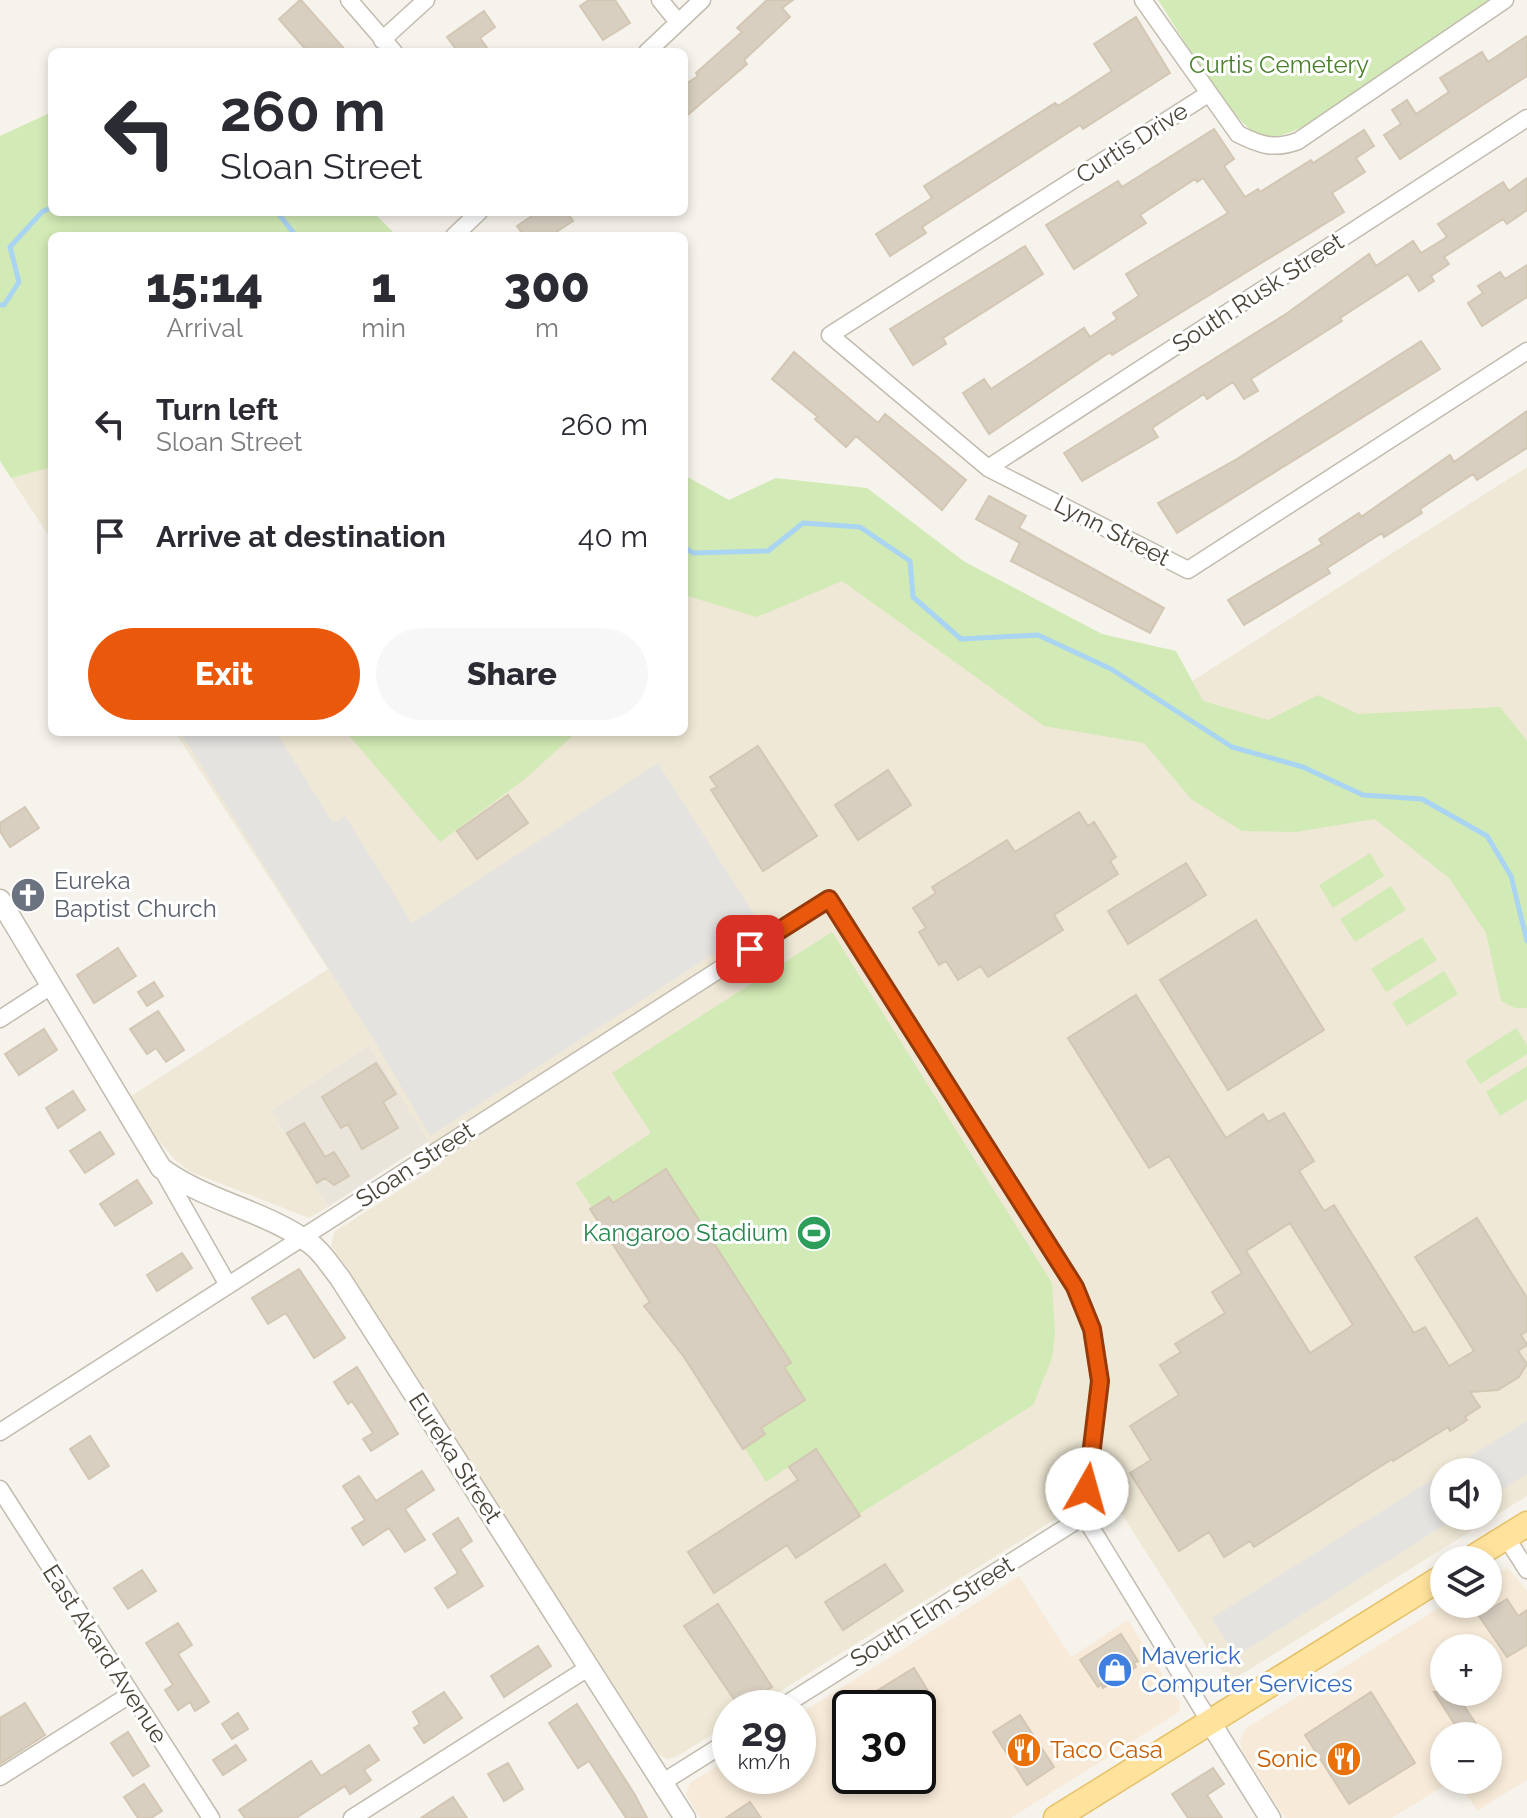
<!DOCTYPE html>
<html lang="en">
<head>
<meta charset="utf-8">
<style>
	:root { --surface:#fff; --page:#f7f7f7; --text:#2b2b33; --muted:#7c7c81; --accent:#ea580c }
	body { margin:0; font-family:Raleway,sans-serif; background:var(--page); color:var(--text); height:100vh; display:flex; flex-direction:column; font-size:30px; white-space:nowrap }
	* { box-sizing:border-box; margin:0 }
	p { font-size:26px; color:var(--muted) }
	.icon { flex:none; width:44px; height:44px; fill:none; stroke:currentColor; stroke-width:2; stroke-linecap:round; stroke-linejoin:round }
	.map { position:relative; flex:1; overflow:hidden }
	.panel { position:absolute; left:48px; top:232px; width:640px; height:504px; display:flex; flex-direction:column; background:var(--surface); border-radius:12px; box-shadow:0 4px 12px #0003 }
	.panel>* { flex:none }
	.hud { position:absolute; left:48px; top:48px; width:640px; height:168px; border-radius:12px; box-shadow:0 4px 12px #0003; background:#fff; color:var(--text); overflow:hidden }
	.fabs { position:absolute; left:1430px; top:1458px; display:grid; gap:16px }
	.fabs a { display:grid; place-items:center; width:72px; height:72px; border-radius:50%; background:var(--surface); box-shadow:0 4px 12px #0003; font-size:40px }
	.speed { position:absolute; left:712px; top:1690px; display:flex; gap:16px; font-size:40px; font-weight:700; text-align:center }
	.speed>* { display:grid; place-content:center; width:104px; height:104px; border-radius:50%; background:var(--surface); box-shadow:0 4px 12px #0003; line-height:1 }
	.speed small { font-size:20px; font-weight:400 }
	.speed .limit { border:4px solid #111; border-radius:12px; background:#fff; color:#111 }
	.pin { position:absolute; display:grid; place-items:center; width:68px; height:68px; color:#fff; margin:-34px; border-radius:16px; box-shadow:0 4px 12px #0006 }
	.me { position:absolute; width:88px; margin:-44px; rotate:7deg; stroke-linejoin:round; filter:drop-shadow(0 0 6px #0008) }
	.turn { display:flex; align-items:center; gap:28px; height:168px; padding:0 40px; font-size:36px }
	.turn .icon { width:104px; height:104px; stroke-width:2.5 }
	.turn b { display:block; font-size:56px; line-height:68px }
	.eta { display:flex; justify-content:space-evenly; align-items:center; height:136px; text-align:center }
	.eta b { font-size:48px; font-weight:800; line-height:56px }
	.action { display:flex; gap:16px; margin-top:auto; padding:16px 40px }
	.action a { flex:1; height:92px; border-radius:48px; background:var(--accent); color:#fff; font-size:32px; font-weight:800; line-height:92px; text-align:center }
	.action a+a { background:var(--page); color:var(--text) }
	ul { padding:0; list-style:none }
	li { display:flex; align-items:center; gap:24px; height:112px; padding:0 40px }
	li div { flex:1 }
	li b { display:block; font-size:30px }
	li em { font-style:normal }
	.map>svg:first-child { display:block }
</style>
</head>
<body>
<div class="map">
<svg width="1527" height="1818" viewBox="0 0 1527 1818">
	<rect width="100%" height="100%" fill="#f6f3ec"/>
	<path fill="#eae5da" d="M369 1045 429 1141 328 1207 271 1111Z"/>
	<path fill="#f7ead8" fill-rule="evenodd" d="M1508 1568 1527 1591V1780L1477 1811 1457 1780H1488V1736H1444V1780H1453L1392 1818H1285L1243 1752 1240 1741 1245 1729 1445 1604H1488V1577ZM1444 1648H1488V1692H1444Z
		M1019 1576 1071 1657 1128 1620 1180 1703 1179 1712 1011 1818H700L686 1794 690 1783 730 1758V1776H798V1715ZM850 1708H918V1776H850Z"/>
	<path fill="#efe8d6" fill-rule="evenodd" d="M52 467V541L11 478Z
		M1527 467V1496L1229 1682 1105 1488 753 1708H730V1723L676 1757 667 1759 659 1755 331 1246 334 1232 442 1163 369 1045 271 1111 328 1207 309 1218 191 1172 174 1159 155 1136 131 1096 328 969 175 732H684V547L767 550 1186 685ZM1444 1472H1488V1516H1444Z"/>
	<path fill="#d2eab5" d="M1158 0H1490L1305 126C1289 133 1276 140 1258 134 1232 124 1176 27 1158 0Z
		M52 112V212H373L397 236H52V467L11 478 0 461V136Z
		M684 475 729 500 776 478 867 488 965 562 1102 634 1176 651 1203 701 1268 720 1318 695 1358 714 1500 707 1527 741V1008H1515L1501 1001 1486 933 1449 878 1375 819 1296 832 1242 831 1191 799 1144 743 1044 726 842 581 757 617 684 595Z
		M346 732H577L526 778 440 842Z
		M1370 853 1384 876 1333 908 1319 885Z
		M1391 886 1406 910 1355 942 1340 919Z
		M832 932 1052 1283 1055 1334 1052 1358 1033 1405 859 1514 815 1449 766 1482 576 1183 651 1133 612 1073Z
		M1422 937 1437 960 1386 992 1371 969Z
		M1444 971 1458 994 1407 1026 1392 1003Z
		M1516 1028 1527 1045V1054L1480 1084 1465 1061Z
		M1527 1066V1099L1500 1116 1486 1092Z"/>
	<path fill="#e5e3e0" d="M180 732H276L333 823 345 816 412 923 658 763 760 924 430 1136 375 1042Z
		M1527 1421V1474L1488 1498V1472H1445Z
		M1444 1472V1516H1459L1236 1656 1212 1618Z"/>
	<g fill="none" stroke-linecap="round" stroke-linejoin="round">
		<path stroke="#a9d4f2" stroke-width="5" d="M277 212 296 236
			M0 305H4L19 282 10 247 42 212 52 207
			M684 547 693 553 768 551 803 523 860 527 910 561 913 597 961 639 1038 635 1111 669 1232 747 1303 767 1363 795 1422 799 1487 836 1511 876 1527 941"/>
	</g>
	<path fill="#d8cfc1" stroke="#d3c7b4" stroke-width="2" fill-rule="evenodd" d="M300 0H301L347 52H308L279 19Z
		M589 0H615L630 23 603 40 580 6Z
		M767 0H793L782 8 790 17 744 60 747 64 684 118V85L698 76 696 73 742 32 737 28Z
		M484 11 495 27 480 38 490 52H458L447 37Z
		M1136 17 1170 73 1083 129 1080 125 922 227 926 233 890 256 876 234 932 198 924 186 1055 103 1058 106 1112 71 1094 44Z
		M1527 36V76L1400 159 1384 135 1401 124 1392 110 1407 100 1416 114 1449 92 1440 78 1482 52 1488 62Z
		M1214 129 1234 159 1224 166 1245 197 1258 189 1260 192 1311 160 1313 163 1364 130 1374 146 1356 158 1365 172 1332 193 1344 212 1112 355 1110 352 989 434 963 393 984 379 991 389 1084 328 1090 337 1117 319 1113 313 1139 296 1126 274 1228 213 1203 178 1197 182 1195 179 1140 215 1146 223 1074 269 1046 225 1118 181 1122 187Z
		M1527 178V210L1507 224 1503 219 1444 257 1449 264 1431 276 1434 281 1419 291 1408 274 1340 318 1342 321 1251 379 1258 391 1244 399 1233 382 1207 399 1204 394 1152 428 1158 437 1082 481 1064 453 1286 314 1369 254 1376 266 1413 241 1421 253 1447 237 1438 224 1503 182 1509 191Z
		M538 212H567L573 221 550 236H524L517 226Z
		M1025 246 1043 274 943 338 946 344 913 365 890 329Z
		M1527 265V297L1482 326 1468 303 1483 293 1478 286 1500 272 1505 279Z
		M1421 341 1440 369 1177 533 1158 503 1237 459Z
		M794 352 878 423 885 414 966 480 942 510 856 436 846 447 815 419 818 417 772 379Z
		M1527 411V448L1477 480 1473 474 1420 509 1422 513 1384 537 1382 533 1327 568 1330 573 1244 625 1228 600 1322 544 1319 539 1359 513 1361 517 1450 455 1454 462Z
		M989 496 1026 516 1019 528 1164 608 1150 633 1011 561 1020 543 976 519Z
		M758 746 817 836 763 871 711 790 717 787 710 777Z
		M888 770 911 805 858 840 835 805Z
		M508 795 528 823 477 859 457 831Z
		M25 807 39 828 10 847 0 831V823Z
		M1079 812 1088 826 1094 822 1116 857 1110 861 1118 874 1054 915 1063 930 988 977 981 966 958 980 946 961 939 965 919 932 926 928 913 908 936 893 932 887 1007 840 1015 852Z
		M1186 863 1206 895 1128 944 1108 911Z
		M1256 920 1324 1030 1228 1090 1160 980Z
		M118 948 136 976 94 1003 77 975Z
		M154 982 163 996 147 1006 138 992Z
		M1136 995 1226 1138 1263 1114 1268 1122 1284 1113 1314 1161 1299 1171 1324 1211 1334 1205 1414 1333 1425 1327 1449 1366 1474 1351 1415 1257 1477 1218 1527 1298V1331L1521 1335 1527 1345 1518 1351 1527 1364 1519 1377 1498 1390 1470 1392 1480 1407 1465 1417 1467 1420 1450 1431 1448 1427 1393 1461 1392 1459 1254 1547 1250 1541 1224 1557 1209 1532 1179 1551 1130 1473 1151 1460 1130 1426 1179 1395 1160 1365 1181 1352 1175 1344 1225 1313 1212 1292 1242 1273 1169 1156 1149 1168 1068 1038ZM1290 1223 1353 1325 1310 1353 1246 1251Z
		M158 1011 184 1050 166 1062 156 1048 147 1054 130 1029Z
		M44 1029 57 1050 19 1075 5 1054Z
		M376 1063 396 1094 383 1102 398 1128 362 1149 348 1124 341 1128 322 1097Z
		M73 1091 85 1110 58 1128 46 1108Z
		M304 1123 325 1157 334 1152 349 1176 334 1185 325 1178 317 1183 287 1133Z
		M100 1132 114 1154 85 1173 70 1151Z
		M666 1169 791 1363 784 1367 805 1400 761 1428 765 1434 743 1449 684 1357 644 1306 650 1302 590 1209 609 1197 613 1203Z
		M137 1180 152 1203 115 1226 100 1204Z
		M182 1253 192 1268 157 1291 147 1275Z
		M299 1269 345 1338 314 1358 286 1313 268 1324 252 1298Z
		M357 1367 398 1434 371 1451 363 1439 373 1433 352 1401 348 1404 334 1382Z
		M90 1436 109 1466 89 1479 70 1449Z
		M816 1449 860 1516 796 1558 787 1545 714 1593 688 1552 798 1480 789 1467Z
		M422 1471 434 1490 405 1509 425 1540 405 1552 389 1528 363 1545 352 1528 365 1520 343 1486 359 1476 376 1501Z
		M458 1518 472 1541 460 1549 483 1586 448 1608 435 1588 458 1573 433 1534Z
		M885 1564 903 1591 843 1630 825 1602Z
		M142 1570 156 1591 128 1609 114 1588Z
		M1507 1599 1518 1616 1527 1610V1645L1507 1657 1479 1616Z
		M718 1604 772 1687 740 1708 684 1626Z
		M178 1623 192 1645 178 1654 209 1702 195 1711 190 1702 178 1710 165 1690 173 1685 146 1643Z
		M1121 1634 1138 1661 1134 1663 1136 1667 1103 1688 1101 1684 1098 1687 1080 1660Z
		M538 1646 551 1666 504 1697 491 1676Z
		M914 1668 928 1691 900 1708H885L875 1692Z
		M444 1692 462 1718 424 1743 414 1728 420 1724 413 1712Z
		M1371 1692 1415 1763 1349 1804 1305 1735Z
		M1434 1692H1455L1476 1724 1461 1734Z
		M25 1703 45 1735 0 1764V1718Z
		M577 1704 635 1795 647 1818H626L589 1761 578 1768 549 1723Z
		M238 1713 248 1729 232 1739 222 1724Z
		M1020 1715 1054 1767 1027 1785 993 1732Z
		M128 1732 149 1766 133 1776 111 1743Z
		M236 1745 246 1760 223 1775 213 1760Z
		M369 1745 379 1760 364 1770 371 1780 350 1794 345 1786 296 1818H245L239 1810 311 1761 321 1776Z
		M508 1763 523 1789 504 1801 488 1774Z
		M1213 1768 1224 1784 1207 1795 1222 1818H1188L1172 1794Z
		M144 1784 162 1811 151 1818H138L124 1797Z
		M453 1797 467 1818H421Z
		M750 1802 761 1818H726Z"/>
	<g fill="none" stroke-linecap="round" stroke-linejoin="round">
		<g stroke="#c2bbae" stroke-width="19">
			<path id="minor" d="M349 0 394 52
				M660 0 678 22
				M1143 0 1238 134C1260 145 1274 150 1298 141L1505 0
				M382 40 426 0
				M647 52 702 0
				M1208 94 830 335 988 468 1188 570 1527 351
				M454 236 479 212
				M988 468 1527 118
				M0 1019 51 986
				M162 1169 228 1285
				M0 1432 829 899 1075 1287 1092 1329 1100 1381 1084 1516 1210 1722
				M0 1489 211 1818
				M1506 1537 1527 1570
				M780 1708 1084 1516
				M0 1777 131 1694
				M663 1782 730 1740
				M352 1818 588 1668"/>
		</g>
		<g stroke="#c2bbae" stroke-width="23">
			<path id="tertiary" d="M0 900 161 1168C207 1202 265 1210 311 1244 323 1253 331 1267 340 1278L685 1818
				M1210 1722 1270 1818"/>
		</g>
		<g stroke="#e6c16a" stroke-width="27">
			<path id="primary" d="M1469 1560 1527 1524
				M1056 1818 1444 1576"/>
		</g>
		<use href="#minor" stroke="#fff" stroke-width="16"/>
		<use href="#tertiary" stroke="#fff" stroke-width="20"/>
		<use href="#primary" stroke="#ffe39c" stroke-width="24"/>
	</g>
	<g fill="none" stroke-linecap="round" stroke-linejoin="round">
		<g stroke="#983908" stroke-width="20">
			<path id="route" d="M750 949 829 899 1075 1287 1092 1329 1100 1381 1087 1489"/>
		</g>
		<use href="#route" stroke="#ea580c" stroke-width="14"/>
	</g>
	<defs>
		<g id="church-disc" transform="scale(1.8)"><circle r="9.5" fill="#6b7280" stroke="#fff"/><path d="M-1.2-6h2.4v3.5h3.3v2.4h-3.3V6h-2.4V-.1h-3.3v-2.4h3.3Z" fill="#fff"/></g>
		<g id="stadium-disc" transform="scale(1.8)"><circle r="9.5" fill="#2e9e5b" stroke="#fff"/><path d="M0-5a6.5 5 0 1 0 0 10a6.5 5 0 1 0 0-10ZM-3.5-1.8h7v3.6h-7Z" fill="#fff"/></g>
		<g id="shop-disc" transform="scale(1.8)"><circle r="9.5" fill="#3f7fe0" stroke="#fff"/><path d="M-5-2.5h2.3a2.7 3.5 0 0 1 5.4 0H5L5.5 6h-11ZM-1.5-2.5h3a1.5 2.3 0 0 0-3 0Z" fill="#fff"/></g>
		<g id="restaurant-disc" transform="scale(1.8)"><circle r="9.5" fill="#e8710a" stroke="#fff"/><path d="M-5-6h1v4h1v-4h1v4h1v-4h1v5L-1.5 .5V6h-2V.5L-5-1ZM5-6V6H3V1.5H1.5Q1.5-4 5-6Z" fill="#fff"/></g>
	</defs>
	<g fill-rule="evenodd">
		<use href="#church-disc" x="28" y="895"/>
		<use href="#stadium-disc" x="814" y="1233"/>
		<use href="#shop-disc" x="1115" y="1670"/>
		<use href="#restaurant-disc" x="1024" y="1750"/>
		<use href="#restaurant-disc" x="1344" y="1759"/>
	</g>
	<g text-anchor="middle" stroke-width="6" stroke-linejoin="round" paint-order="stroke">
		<g font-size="24" fill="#4a7f2a" stroke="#fff">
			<text x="1279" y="73">Curtis Cemetery</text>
		</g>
		<g font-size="24" fill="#4b4439" stroke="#fff">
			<text transform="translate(1132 143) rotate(-33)" y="8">Curtis Drive</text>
			<text transform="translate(1258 293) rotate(-33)" y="8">South Rusk Street</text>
			<text transform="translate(1112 531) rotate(27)" y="8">Lynn Street</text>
			<text transform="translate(415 1165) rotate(-33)" y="8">Sloan Street</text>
			<text transform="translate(455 1458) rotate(57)" y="8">Eureka Street</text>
			<text transform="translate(932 1612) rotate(-32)" y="8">South Elm Street</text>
			<text transform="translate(105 1654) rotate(57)" y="8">East Akard Avenue</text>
		</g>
		<g font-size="24" fill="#5b616d" stroke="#fff" text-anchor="start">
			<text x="54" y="889">Eureka<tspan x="54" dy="28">Baptist Church</tspan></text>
		</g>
		<g font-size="24" fill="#27864d" stroke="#fff" text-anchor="end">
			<text x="788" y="1241">Kangaroo Stadium</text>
		</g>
		<g font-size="24" fill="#366cbe" stroke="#fff" text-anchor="start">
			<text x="1141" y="1664">Maverick<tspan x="1141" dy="28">Computer Services</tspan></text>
		</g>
		<g font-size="24" fill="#c56008" stroke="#fff" text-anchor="start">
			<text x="1050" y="1758">Taco Casa</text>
			<text x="1318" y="1767" text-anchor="end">Sonic</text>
		</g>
	</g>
</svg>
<div class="fabs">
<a><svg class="icon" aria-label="sound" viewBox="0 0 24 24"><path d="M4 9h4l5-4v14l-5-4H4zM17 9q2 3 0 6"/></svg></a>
<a><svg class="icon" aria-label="layers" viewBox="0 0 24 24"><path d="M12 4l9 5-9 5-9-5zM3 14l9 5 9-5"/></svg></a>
<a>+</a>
<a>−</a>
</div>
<div class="speed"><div>29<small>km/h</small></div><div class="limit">30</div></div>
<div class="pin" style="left:750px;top:949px;background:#d93025"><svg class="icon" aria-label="arrive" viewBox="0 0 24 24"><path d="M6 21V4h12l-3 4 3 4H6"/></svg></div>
<svg class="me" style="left:1087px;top:1489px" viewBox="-20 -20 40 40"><circle r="19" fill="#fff"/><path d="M0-13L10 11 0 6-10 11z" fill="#ea580c"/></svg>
<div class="hud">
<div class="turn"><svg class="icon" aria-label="left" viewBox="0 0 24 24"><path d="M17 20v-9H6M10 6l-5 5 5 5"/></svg><div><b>260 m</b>Sloan Street</div></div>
</div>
<section class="panel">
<div class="eta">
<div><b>15:14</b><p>Arrival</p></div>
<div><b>1</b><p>min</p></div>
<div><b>300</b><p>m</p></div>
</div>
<ul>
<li><svg class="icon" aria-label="left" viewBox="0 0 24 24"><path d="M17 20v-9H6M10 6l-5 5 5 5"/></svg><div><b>Turn left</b><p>Sloan Street</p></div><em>260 m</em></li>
<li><svg class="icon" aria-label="arrive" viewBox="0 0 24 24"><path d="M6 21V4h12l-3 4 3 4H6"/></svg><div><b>Arrive at destination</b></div><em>40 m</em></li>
</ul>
<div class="action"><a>Exit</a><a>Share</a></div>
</section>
</div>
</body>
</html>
